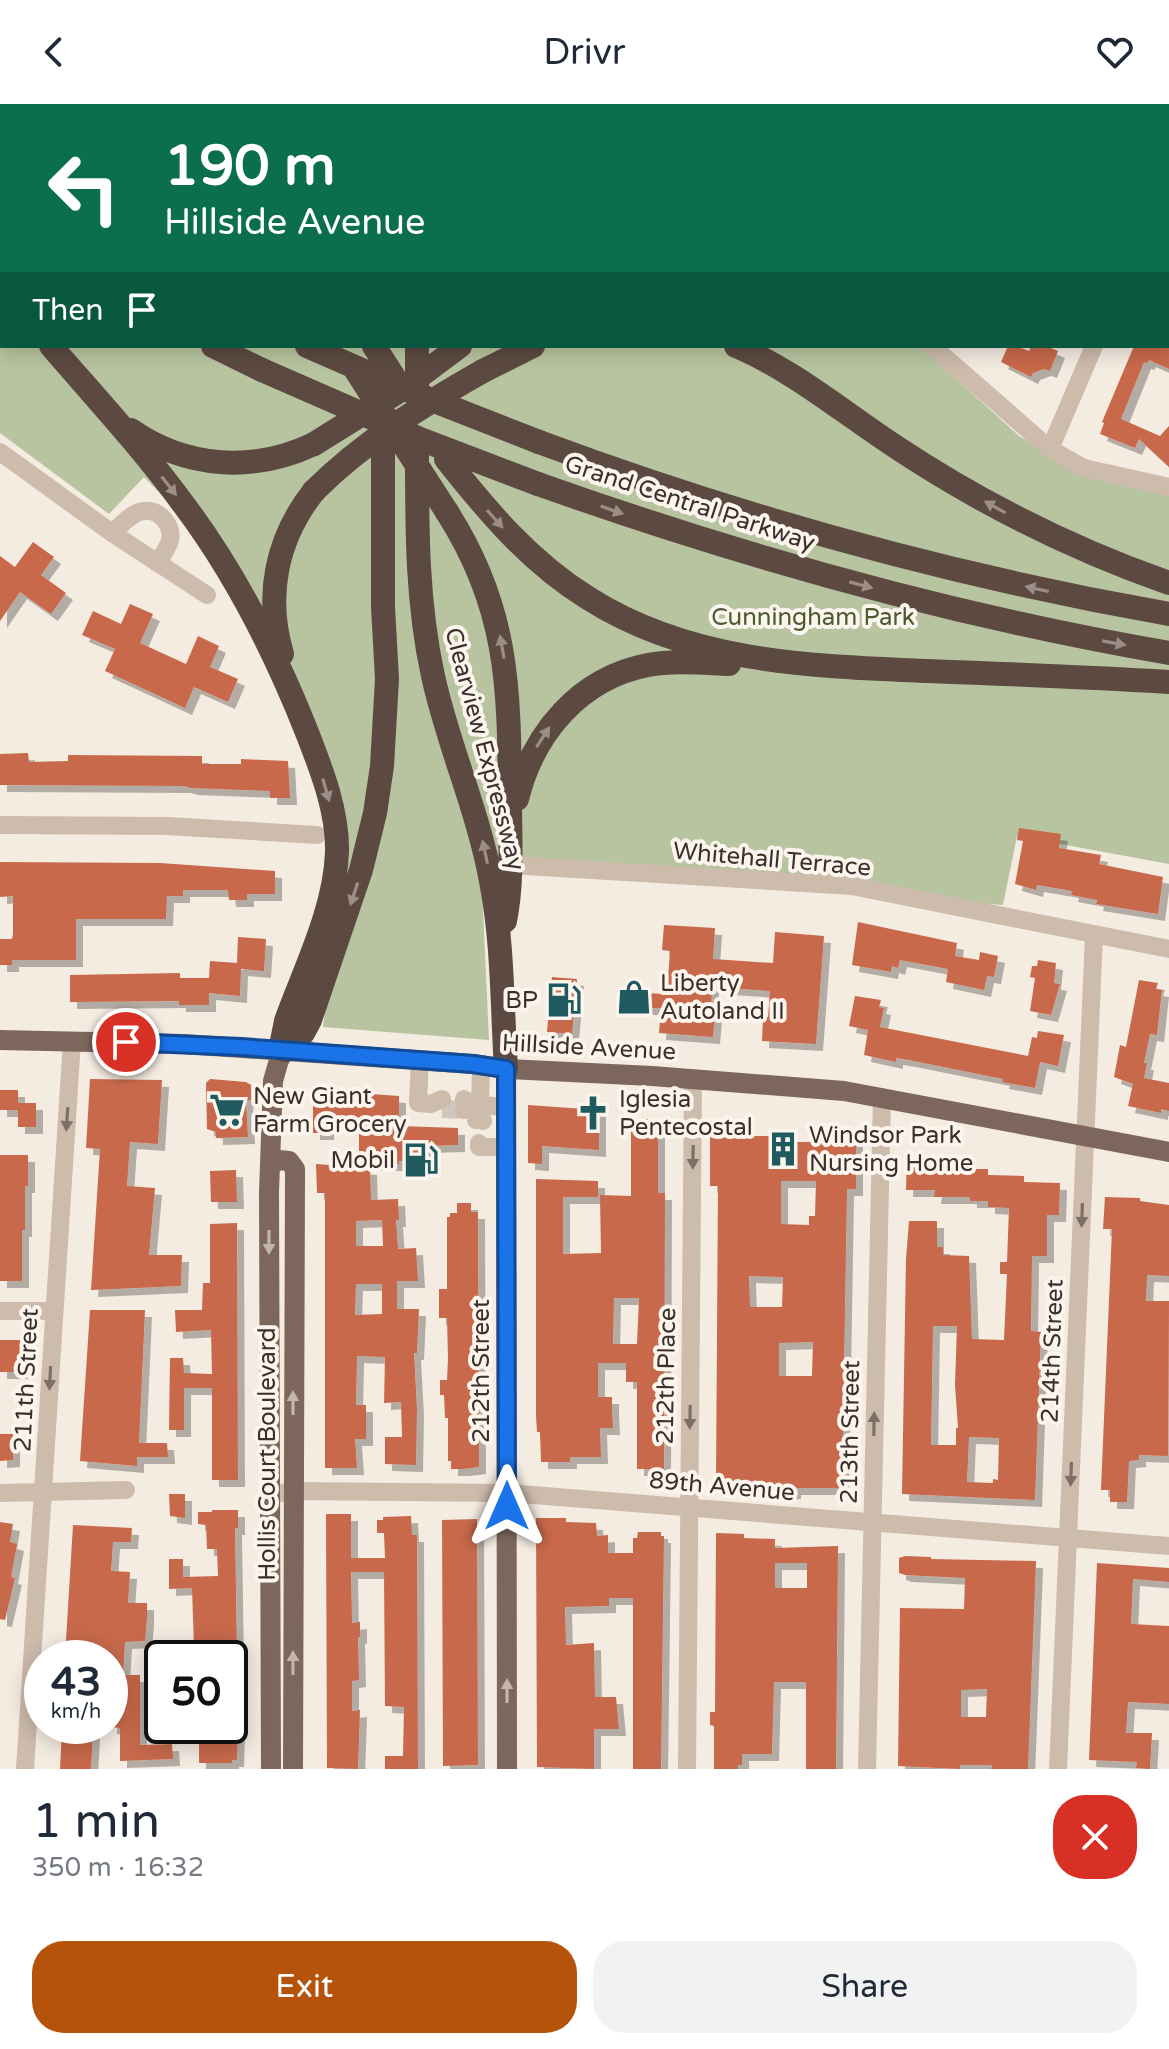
<!DOCTYPE html>
<html lang="en">
<head>
<meta charset="utf-8">
<style>
	:root { --surface:#fff; --page:#f2f2f3; --text:#1f2937; --muted:#747a83; --accent:#b45309 }
	body { margin:0; font-family:"Varela Round",sans-serif; background:var(--page); color:var(--text); height:100vh; display:flex; flex-direction:column; font-size:30px; white-space:nowrap }
	* { box-sizing:border-box; margin:0 }
	p { font-size:26px; color:var(--muted) }
	.icon { flex:none; width:44px; height:44px; fill:none; stroke:currentColor; stroke-width:2; stroke-linecap:round; stroke-linejoin:round }
	.map { position:relative; height:1665px; overflow:hidden }
	.panel { display:flex; flex-direction:column; background:var(--surface); flex:1 }
	.panel>* { flex:none }
	.hud { position:absolute; left:0px; top:0px; width:1170px; height:244px; box-shadow:0 4px 20px #0003; background:#0b6e4f; color:#fff; overflow:hidden }
	.speed { position:absolute; left:24px; top:1536px; display:flex; gap:16px; font-size:40px; font-weight:700; text-align:center }
	.speed>* { display:grid; place-content:center; width:104px; height:104px; border-radius:50%; background:var(--surface); box-shadow:0 4px 20px #0003; line-height:1 }
	.speed small { font-size:20px; font-weight:400 }
	.speed .limit { border:4px solid #111; border-radius:12px; background:#fff; color:#111 }
	.pin { position:absolute; display:grid; place-items:center; width:68px; height:68px; color:#fff; margin:-34px; border:4px solid #fff; border-radius:50%; box-shadow:0 2px 8px #0007 }
	.me { position:absolute; width:88px; margin:-44px; rotate:0deg; stroke-linejoin:round; filter:drop-shadow(0 0 6px #0008) }
	.turn { display:flex; align-items:center; gap:28px; height:168px; padding:0 32px; font-size:36px }
	.turn .icon { width:104px; height:104px; stroke-width:2.5 }
	.turn b { display:block; font-size:56px; line-height:68px }
	.then { display:flex; align-items:center; height:76px; padding:0 32px; background:#0003; gap:16px; font-size:30px }
	.round { display:grid; place-items:center; flex:none; width:84px; height:84px; border-radius:32px; background:var(--page) }
	.summary { display:flex; align-items:center; justify-content:space-between; height:136px; padding:0 32px }
	h1 { font-size:48px; font-weight:600; line-height:60px }
	.cta { display:flex; gap:16px; margin-top:auto; padding:16px 32px }
	.cta a { flex:1; height:92px; border-radius:32px; background:var(--accent); color:#fff; font-size:32px; font-weight:600; line-height:92px; text-align:center }
	.cta a+a { background:var(--page); color:var(--text) }
	header { display:flex; justify-content:space-between; align-items:center; height:104px; padding:0 32px; background:var(--surface); font-size:36px; font-weight:600 }
	.map>svg:first-child { display:block }
</style>
</head>
<body>
<header><svg class="icon" aria-label="back" viewBox="0 0 24 24"><path d="M15 5l-7 7 7 7"/></svg>Drivr<svg class="icon" aria-label="heart" viewBox="0 0 24 24"><path d="M12 20l-8-8c-3-5 5-10 8-4 3-6 11-1 8 4z"/></svg></header>
<div class="map">
<svg width="1169" height="1665" viewBox="0 0 1169 1665">
	<defs>
		<filter id="shadow"><feDropShadow dx="7" dy="7" stdDeviation="0" flood-color="#0004"/></filter>
	</defs>
	<rect width="100%" height="100%" fill="#f4ebe1"/>
	<path fill="#b8c4a0" d="M0 0 689 2H2V242H920L1019 332 1089 373 1169 391V760L1017 732 1003 801 481 762 489 936 323 923 345 744 236 467 144 373 109 410 0 329Z"/>
	<path fill="#c8694b" fill-rule="evenodd" filter="url(#shadow)" d="M1008 242H1016L1029 247 1031 242H1046L1058 247 1050 267 1044 265 1033 269 1031 273 1001 258Z
		M1134 242H1169V265L1149 256 1147 259 1144 258 1121 315 1160 332 1169 322V363L1139 335 1135 344 1100 330 1104 319 1102 318Z
		M33 438 54 453 41 471 66 489 51 510 20 488 0 517V452L15 463Z
		M130 500 153 510 140 539 186 560 198 532 219 542 210 563 238 575 228 598 194 583 185 604 105 567 115 545 82 531 93 507 121 520Z
		M28 649 29 658 68 657V651L202 652V660H241V655L288 657 290 694H270V687L191 684 184 682 0 681V650Z
		M1019 724 1061 730 1059 744 1101 751 1099 760 1163 773 1158 810 1096 800 1097 796 1071 791 1072 787 1037 781 1036 786 1015 780 1023 737 1017 736Z
		M0 758 160 759 275 767V790H247V796H229L228 786H183V792H167L166 815H76V856H12V861H0V835H12L13 830V792L0 793Z
		M858 818 957 839 955 852 979 856 980 848 998 852 994 873 987 872 984 886 946 878 948 865 900 856 898 864 892 862 891 868 852 861Z
		M664 821 715 824 713 855 773 859 775 828 824 832 816 940 762 937 763 913H768L770 887 712 883 711 909H715L713 933 659 929 661 904H626V882H642V889L667 890 670 847 662 846Z
		M238 833 266 835 264 867 241 865 240 892 209 889V901H179V897L70 898V871L180 869V874H209L210 857 237 859Z
		M1038 856 1056 859 1054 879 1060 880 1051 911 1030 907 1035 874 1030 873 1032 862H1037Z
		M552 873 577 875 572 930 547 928Z
		M1139 876 1158 879 1156 885 1162 886 1157 931 1150 930 1144 959H1147L1144 974 1169 979V1007L1161 1005V1009L1128 1002 1133 980 1114 973 1120 941 1126 943Z
		M855 892 881 896 879 903 884 904 880 923 1028 952 1032 933 1037 934 1038 927 1064 931 1058 962 1040 958 1035 984 1002 978 1003 975 909 956 896 954V958L864 951 868 926 849 922Z
		M90 975 162 976 158 1040 130 1038 127 1082 155 1084 149 1151H182L181 1182 91 1186 100 1045 86 1044Z
		M210 975 246 978 251 981V996L246 997 248 1033 216 1034V1028L207 1025 206 979Z
		M0 986H18V1006H0Z
		M313 986 399 992V1022L458 1024V1041L424 1042V1056L399 1057V1060H359V1020H327V1029H313Z
		M18 999H36V1023H18Z
		M528 1001 599 1006V1046L542 1042V1060L528 1059Z
		M631 1015H658V1089H665L664 1365H637V1278H626V1259H598V1293H612V1303L613 1324H600L601 1353H570V1358H541L540 1328H537L536 1312V1075L598 1077V1093H563V1150L601 1149 600 1091 631 1092ZM614 1194H639L637 1240H613Z
		M710 1016H746V1032H790V1038H820V1028H856V1085H847L842 1384H794V1388L780 1389 765 1388V1379H716L718 1082H710ZM781 1077H816L815 1112H809V1121L781 1120ZM749 1172 783 1173 782 1203H750ZM813 1238 812 1272H779V1239Z
		M0 1051H28V1082H25V1126H22V1177H0Z
		M907 1055 925 1056V1060L971 1062 970 1065H988V1071L1024 1072V1078L1060 1079 1059 1111H1047V1152H1032L1031 1227 1041 1228 1035 1396 902 1390 906 1155 909 1117H937V1143H943V1151L969 1152 972 1235 1004 1236 1007 1170H1000V1158H1007L1009 1104 988 1103V1097H970V1093H934L935 1086H906ZM933 1222H957L955 1281 958 1324H956V1341H931ZM969 1333 999 1334 998 1376 993 1375V1379L967 1378Z
		M316 1060 370 1064 371 1096 398 1095 399 1116H396L398 1145 416 1144 418 1177H397V1205H419L417 1249H414L417 1305 416 1361 385 1360V1333H402L401 1298 384 1299 385 1253 357 1252 356 1301H366V1335H355L357 1364H325V1089H317ZM382 1116 383 1142H356V1117ZM356 1180H382V1210L355 1211Z
		M236 1066 237 1098H211L210 1067Z
		M1105 1093 1140 1094V1097L1169 1101V1172L1147 1171 1146 1197H1169L1168 1352 1139 1351V1356L1129 1357 1127 1398H1110V1386H1101L1112 1125H1103Z
		M457 1099H471V1108H478L479 1363 463 1365H451V1357H448V1314H445L444 1291H440V1276H447L448 1255 447 1214H439V1185H447V1113H450V1109H457Z
		M237 1119 238 1376H212V1284H184V1326H169L170 1254H183L184 1269 212 1270 211 1226 176 1228 175 1206H202L203 1179H210V1120Z
		M90 1206H145L139 1339H167L168 1353H137V1362L80 1357Z
		M0 1236H20L21 1268H0Z
		M0 1330H13V1356L0 1357Z
		M169 1390H185V1414L170 1412Z
		M212 1406H238V1424H235L237 1554H211V1544H194L192 1484 169 1485V1455H183V1473L218 1472 217 1445H207L206 1421 198 1420V1408H212Z
		M326 1410H351V1454H385L384 1429H377V1416H383V1413L411 1412 412 1431H417L418 1665H385V1652H403L404 1603 385 1602 384 1468H351L352 1519 360 1518V1533H358L359 1576 352 1577V1607L360 1606 358 1665 327 1664Z
		M536 1414H566V1418L596 1419 597 1432 608 1431V1449H633V1434H637L638 1428H661V1432H664L661 1665H633V1494H609V1502L565 1503 566 1541 594 1539 595 1593H616L619 1625H594V1665L537 1663Z
		M477 1415 478 1661 443 1662 442 1416Z
		M0 1418 13 1420 10 1438 17 1440 11 1473 15 1474 5 1516 0 1515Z
		M73 1421 132 1424 131 1438H113L111 1467 130 1468 128 1499H147V1515L145 1537 125 1538 123 1571H140V1641L172 1640 173 1655 120 1657V1624L110 1623 111 1554 65 1553Z
		M716 1429 744 1430V1434L775 1435V1444L838 1442 836 1665H806V1578H774L772 1650H742V1661H738V1665H714V1622L710 1621V1608H715ZM775 1459H807V1484H775Z
		M905 1452 931 1453V1455L1036 1457 1028 1665H991L992 1661H960V1665L898 1662 900 1504 964 1505 965 1474 905 1471 899 1469V1454ZM987 1585 986 1613H961V1586Z
		M1097 1459 1169 1464V1478L1133 1475 1131 1520 1169 1522V1600L1128 1598 1126 1629H1152L1150 1665 1136 1664 1137 1658 1089 1656Z
		M212 1622H238L237 1656H232V1659H199V1629H212Z
		M62 1625 93 1627 91 1665H60Z"/>
	<g fill="none" stroke-linecap="round" stroke-linejoin="round">
		<path stroke="#cfc6bd" stroke-width="18" stroke-dasharray="18 9" stroke-linecap="butt" d="M442 1005 464 1006"/>
		<path stroke="#cdbbac" stroke-width="18" d="M723 0 728 2
			M794 2 795 0
			M994 2 995 0
			M1168 71 1169 69
			M1168 191 1169 192
			M932 242 1050 345 1084 364 1169 383
			M1050 345 1094 242
			M0 348 112 429 207 491
			M112 429C121 421 132 408 144 407 159 405 173 421 170 436 168 444 162 452 157 459
			M0 721 167 722 317 731
			M510 761 852 782 1169 845
			M420 956 418 999 431 1000 442 995
			M481 962 480 1001 506 1003
			M464 995 473 1001 464 1006
			M476 1016 480 1010 483 1017
			M479 1039V1043H506
			M0 1207H54
			M0 1389 126 1386
			M271 1391 292 1387 507 1389 1169 1442
			M25 1665 72 937
			M687 1665 693 975
			M867 1665 882 993
			M1058 1665 1094 831"/>
		<path stroke="#7d675c" stroke-width="20" d="M0 936 184 940 473 960 506 965 652 972 844 987 1169 1048
			M506 965 507 1665
			M272 1060 279 1056 289 1057 295 1065V1071L293 1665
			M271 1665 269 1088 273 977 279 956 285 946"/>
		<path stroke="#5c4a42" stroke-width="24" d="M74 0 80 2
			M262 0 263 2
			M371 0 372 2
			M407 0V2
			M522 0V2
			M541 0 543 2
			M0 60 2 61
			M0 110 2 111
			M0 184 2 186
			M51 242C96 294 143 345 184 401 236 470 276 550 308 631 322 667 338 708 337 748 335 806 305 864 286 917L282 937 285 946 303 929 310 916 361 766 375 709 382 662 387 575 383 503V312
			M213 242 262 266
			M736 242C793 266 844 309 896 343 982 400 1072 445 1169 479
			M483 267 533 242
			M417 293V242
			M131 326C186 364 253 369 314 340
			M539 338C744 414 954 472 1169 510
			M417 353C417 427 417 499 433 572 448 641 478 706 491 777 503 838 502 902 506 965
			M446 355C488 408 530 458 588 494 690 559 810 562 927 567 1008 570 1088 573 1169 578
			M538 380C744 453 954 512 1169 549
			M447 408C509 505 509 584 510 695 510 735 513 777 505 817
			M282 550C265 492 276 435 314 387
			M517 695C533 629 580 574 648 561 675 556 702 559 729 560"/>
		<path stroke="#5c4a42" stroke-width="24" d="M307 242 419 291 539 338
			M374 242 401 284
			M353 262 447 408
			M262 266 420 335 538 380
			M314 340 404 284 460 242
			M314 387C363 338 423 301 483 267"/>
	</g>
	<defs><path id="oneway-solid" d="M-6-.8H1V-3.2L6.5 0L1 3.2V.8H-6Z" transform="scale(2)"/></defs>
	<g fill="#9c8e87">
		<use href="#oneway-solid" transform="translate(169 382) rotate(52)"/>
		<use href="#oneway-solid" transform="translate(995 403) rotate(-151)"/>
		<use href="#oneway-solid" transform="translate(612 406) rotate(19)"/>
		<use href="#oneway-solid" transform="translate(495 415) rotate(48)"/>
		<use href="#oneway-solid" transform="translate(861 481) rotate(15)"/>
		<use href="#oneway-solid" transform="translate(1037 485) rotate(-168)"/>
		<use href="#oneway-solid" transform="translate(1114 539) rotate(10)"/>
		<use href="#oneway-solid" transform="translate(502 543) rotate(-100)"/>
		<use href="#oneway-solid" transform="translate(543 633) rotate(-57)"/>
		<use href="#oneway-solid" transform="translate(326 686) rotate(74)"/>
		<use href="#oneway-solid" transform="translate(485 748) rotate(-102)"/>
		<use href="#oneway-solid" transform="translate(354 790) rotate(108)"/>
	</g>
	<g fill="#7d6f65">
		<use href="#oneway-solid" transform="translate(67 1015) rotate(94)"/>
		<use href="#oneway-solid" transform="translate(693 1053) rotate(91)"/>
		<use href="#oneway-solid" transform="translate(1082 1111) rotate(92)"/>
		<use href="#oneway-solid" transform="translate(50 1274) rotate(93)"/>
		<use href="#oneway-solid" transform="translate(690 1313) rotate(91)"/>
		<use href="#oneway-solid" transform="translate(874 1320) rotate(-89)"/>
		<use href="#oneway-solid" transform="translate(1071 1370) rotate(92)"/>
	</g>
	<g fill="#c2b5ac">
		<use href="#oneway-solid" transform="translate(269 1138) rotate(90)"/>
		<use href="#oneway-solid" transform="translate(293 1299) rotate(-90)"/>
		<use href="#oneway-solid" transform="translate(293 1559) rotate(-90)"/>
		<use href="#oneway-solid" transform="translate(507 1587) rotate(-90)"/>
	</g>
	<g fill="none" stroke-linecap="round" stroke-linejoin="round">
		<g stroke="#114b97" stroke-width="20">
			<path id="route" d="M126 938 241 943 473 960 506 965 507 1402"/>
		</g>
		<use href="#route" stroke="#1a73e8" stroke-width="14"/>
	</g>
	<defs>
		<g id="shop-bare" transform="scale(2.76)"><path d="M-5-2.5h2.3a2.7 3.5 0 0 1 5.4 0H5L5.5 6h-11ZM-1.5-2.5h3a1.5 2.3 0 0 0-3 0Z" fill="#1f5a5e" stroke="#fbf5ee" stroke-width="2.5" paint-order="stroke"/></g>
		<g id="fuel-bare" transform="scale(2.76)"><path d="M-5.5-6h7V0h2V4h1.3V-2.5L3-4.5l.8-.8L6-3V5H2.5V1h-1V6h-7ZM-4.2-4.7v3.2H.2V-4.7Z" fill="#1f5a5e" stroke="#fbf5ee" stroke-width="2.5" paint-order="stroke"/></g>
		<g id="supermarket-bare" transform="scale(2.76)"><path d="M-6-5.5h2.5l.6 2H6L4.5 2H-2.5L-4.4-4H-6ZM-1.5 3.2a1.3 1.3 0 1 0 .1 0ZM3 3.2a1.3 1.3 0 1 0 .1 0Z" fill="#1f5a5e" stroke="#fbf5ee" stroke-width="2.5" paint-order="stroke"/></g>
		<g id="church-bare" transform="scale(2.76)"><path d="M-1.2-6h2.4v3.5h3.3v2.4h-3.3V6h-2.4V-.1h-3.3v-2.4h3.3Z" fill="#1f5a5e" stroke="#fbf5ee" stroke-width="2.5" paint-order="stroke"/></g>
		<g id="building-bare" transform="scale(2.76)"><path d="M-4-6H4V6H1V3H-1V6H-4ZM-2.5-4.3h1.7v1.8h-1.7ZM.8-4.3h1.7v1.8H.8ZM-2.5-1h1.7V.8h-1.7ZM.8-1h1.7V.8H.8Z" fill="#1f5a5e" stroke="#fbf5ee" stroke-width="2.5" paint-order="stroke"/></g>
	</defs>
	<g fill-rule="evenodd">
		<use href="#shop-bare" x="634" y="893"/>
		<use href="#fuel-bare" x="564" y="896"/>
		<use href="#supermarket-bare" x="227" y="1006"/>
		<use href="#church-bare" x="593" y="1009"/>
		<use href="#building-bare" x="783" y="1045"/>
		<use href="#fuel-bare" x="421" y="1056"/>
	</g>
	<g text-anchor="middle" stroke-width="8" stroke-linejoin="round" paint-order="stroke">
		<g font-size="24" fill="#3b302b" stroke="#fbf5ee">
			<text transform="translate(690 399) rotate(18)" y="8">Grand Central Parkway</text>
			<text transform="translate(485 645) rotate(75)" y="8">Clearview Expressway</text>
			<text transform="translate(772 755) rotate(5)" y="8">Whitehall Terrace</text>
			<text transform="translate(589 943) rotate(3)" y="8">Hillside Avenue</text>
			<text transform="translate(1052 1247) rotate(-88)" y="8">214th Street</text>
			<text transform="translate(481 1267) rotate(-90)" y="8">212th Street</text>
			<text transform="translate(666 1272) rotate(-89)" y="8">212th Place</text>
			<text transform="translate(26 1276) rotate(-87)" y="8">211th Street</text>
			<text transform="translate(850 1328) rotate(-89)" y="8">213th Street</text>
			<text transform="translate(267 1350) rotate(-90)" y="8">Hollis Court Boulevard</text>
			<text transform="translate(722 1382) rotate(5)" y="8">89th Avenue</text>
		</g>
		<g font-size="24" fill="#4a5a2e" stroke="#fbf5ee">
			<text x="813" y="521">Cunningham Park</text>
		</g>
		<g font-size="24" fill="#3b302b" stroke="#fbf5ee" text-anchor="start">
			<text x="660" y="887">Liberty<tspan x="660" dy="28">Autoland II</tspan></text>
			<text x="538" y="904" text-anchor="end">BP</text>
			<text x="253" y="1000">New Giant<tspan x="253" dy="28">Farm Grocery</tspan></text>
			<text x="619" y="1003">Iglesia<tspan x="619" dy="28">Pentecostal</tspan></text>
			<text x="809" y="1039">Windsor Park<tspan x="809" dy="28">Nursing Home</tspan></text>
			<text x="395" y="1064" text-anchor="end">Mobil</text>
		</g>
	</g>
</svg>
<div class="speed"><div>43<small>km/h</small></div><div class="limit">50</div></div>
<div class="pin" style="left:126px;top:938px;background:#d93025"><svg class="icon" aria-label="arrive" viewBox="0 0 24 24"><path d="M6 21V4h12l-3 4 3 4H6"/></svg></div>
<svg class="me" style="left:507px;top:1402px" viewBox="-20 -20 40 40"><path d="M0-17L14 15 0 8-14 15z" fill="#1a73e8" stroke="#fff" stroke-width="4"/></svg>
<div class="hud">
<div class="turn"><svg class="icon" aria-label="left" viewBox="0 0 24 24"><path d="M17 20v-9H6M10 6l-5 5 5 5"/></svg><div><b>190 m</b>Hillside Avenue</div></div>
<div class="then">Then<svg class="icon" aria-label="arrive" viewBox="0 0 24 24"><path d="M6 21V4h12l-3 4 3 4H6"/></svg></div>
</div>
</div>
<section class="panel">
<div class="summary"><div><h1>1 min</h1><p>350 m · 16:32</p></div><a class="round" style="background:#d93025;color:#fff"><svg class="icon" aria-label="close" viewBox="0 0 24 24"><path d="M6 6l12 12M18 6L6 18"/></svg></a></div>
<div class="cta"><a>Exit</a><a>Share</a></div>
</section>
</body>
</html>
